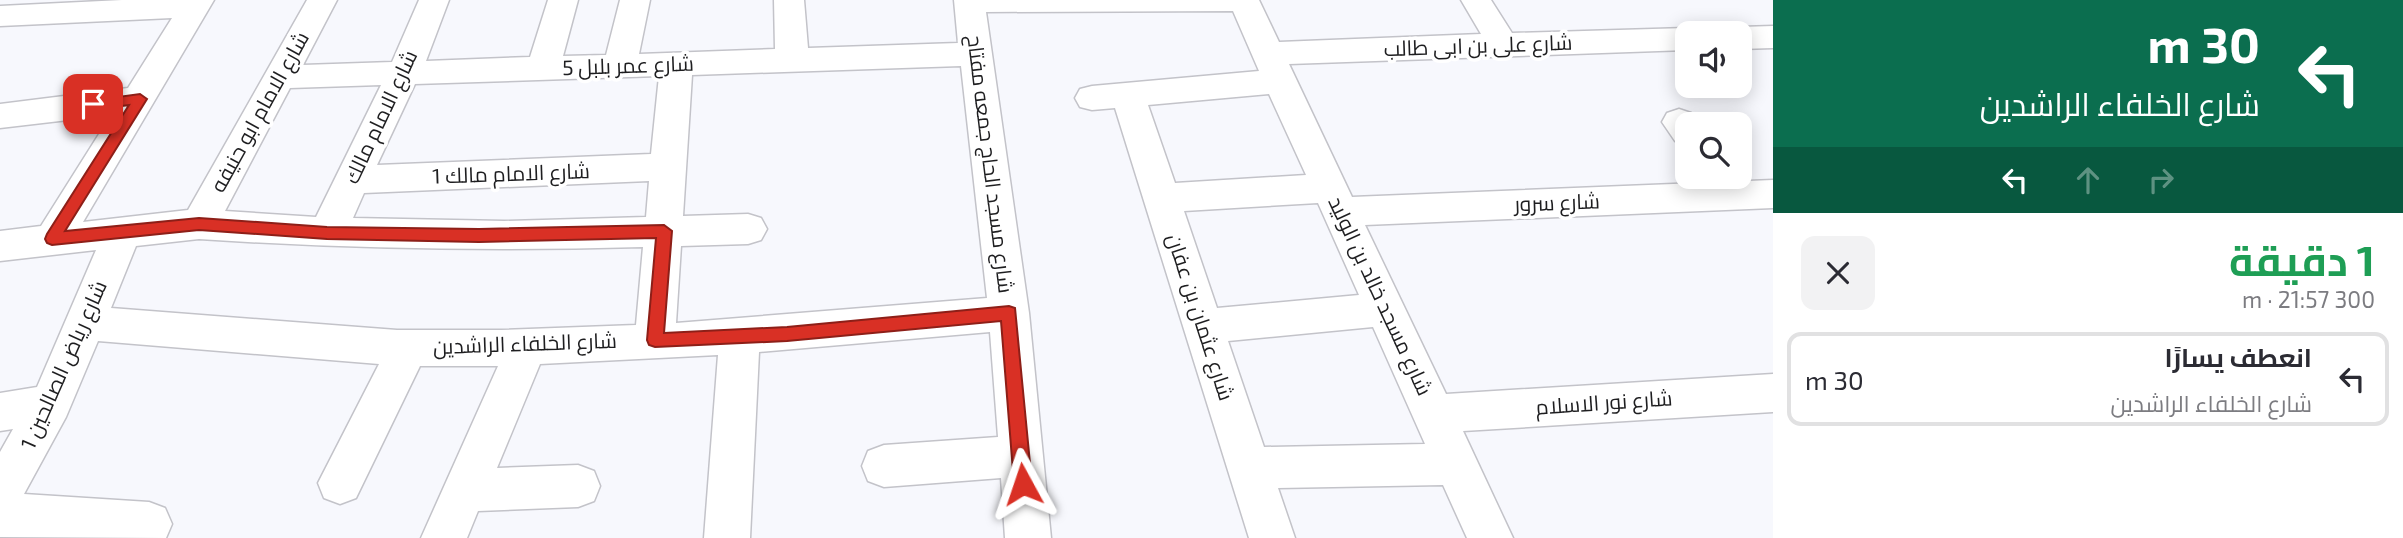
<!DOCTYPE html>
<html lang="ar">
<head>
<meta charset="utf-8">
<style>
	:root { --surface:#fff; --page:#f2f2f3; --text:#2b2b33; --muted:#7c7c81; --line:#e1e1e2 }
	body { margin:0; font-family:"Exo 2",Cairo,sans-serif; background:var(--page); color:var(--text); direction:rtl; height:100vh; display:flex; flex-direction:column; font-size:26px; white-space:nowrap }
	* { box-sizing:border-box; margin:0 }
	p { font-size:23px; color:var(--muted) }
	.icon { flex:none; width:38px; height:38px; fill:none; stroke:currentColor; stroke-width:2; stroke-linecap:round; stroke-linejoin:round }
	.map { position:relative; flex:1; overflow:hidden; direction:ltr }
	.drawer { display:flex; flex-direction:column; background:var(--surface); width:630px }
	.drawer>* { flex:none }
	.hud { background:#0b6e4f; color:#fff; overflow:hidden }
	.tools { position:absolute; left:1675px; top:21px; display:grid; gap:14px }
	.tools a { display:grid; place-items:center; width:77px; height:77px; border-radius:14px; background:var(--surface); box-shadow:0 4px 18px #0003; font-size:35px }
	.pin { position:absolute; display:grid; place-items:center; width:60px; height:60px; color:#fff; margin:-30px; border-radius:14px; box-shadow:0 4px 10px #0006 }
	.me { position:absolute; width:77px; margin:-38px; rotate:355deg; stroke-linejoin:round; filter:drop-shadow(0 0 5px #0008) }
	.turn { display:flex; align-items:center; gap:24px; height:147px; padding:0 28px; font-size:32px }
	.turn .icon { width:91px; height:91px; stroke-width:2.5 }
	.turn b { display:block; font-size:49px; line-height:60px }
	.lanes { display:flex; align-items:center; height:66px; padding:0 28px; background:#0003; justify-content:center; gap:35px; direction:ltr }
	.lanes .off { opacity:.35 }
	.round { display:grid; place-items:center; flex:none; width:74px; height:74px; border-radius:14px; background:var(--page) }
	.headline { display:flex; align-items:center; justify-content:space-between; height:119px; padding:0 28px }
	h1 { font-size:42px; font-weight:700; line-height:52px; color:#1e9e55 }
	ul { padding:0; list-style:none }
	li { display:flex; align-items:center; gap:21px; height:94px; margin:0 14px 10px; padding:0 14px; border:4px solid var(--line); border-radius:14px }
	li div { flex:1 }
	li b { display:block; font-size:26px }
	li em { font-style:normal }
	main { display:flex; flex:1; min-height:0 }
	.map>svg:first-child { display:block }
</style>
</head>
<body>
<main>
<section class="drawer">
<div class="hud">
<div class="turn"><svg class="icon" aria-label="left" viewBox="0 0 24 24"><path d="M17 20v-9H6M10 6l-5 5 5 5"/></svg><div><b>30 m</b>شارع الخلفاء الراشدين</div></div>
<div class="lanes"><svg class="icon" aria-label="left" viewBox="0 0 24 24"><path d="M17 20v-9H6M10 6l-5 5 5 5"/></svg><svg class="icon off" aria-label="ahead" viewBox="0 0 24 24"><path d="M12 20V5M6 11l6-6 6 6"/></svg><svg class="icon off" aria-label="right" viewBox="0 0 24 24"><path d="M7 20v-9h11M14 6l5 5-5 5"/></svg></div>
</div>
<div class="headline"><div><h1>1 دقيقة</h1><p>300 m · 21:57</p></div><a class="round"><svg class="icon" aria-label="close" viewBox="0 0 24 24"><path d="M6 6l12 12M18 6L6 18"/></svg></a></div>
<ul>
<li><svg class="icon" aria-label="left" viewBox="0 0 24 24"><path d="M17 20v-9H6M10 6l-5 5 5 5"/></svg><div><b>انعطف يسارًا</b><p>شارع الخلفاء الراشدين</p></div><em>30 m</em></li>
</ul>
</section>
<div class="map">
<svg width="1773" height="538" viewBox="0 0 1773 538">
	<rect width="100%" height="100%" fill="#f7f8fd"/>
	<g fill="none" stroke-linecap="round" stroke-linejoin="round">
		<g stroke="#c3c3c9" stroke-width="3">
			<path id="minor" d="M122 0H214L83 222 188 210 307 0H337L303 65 392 62 419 0H449L426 61 530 57 548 0H578L563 56 606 55 620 0H650L639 54 775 49 774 0H804L808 48 958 43 954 0H1259L1279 42 1481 34 1461 0H1491L1512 33 1687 28 1700 33H1687V50L1289 64 1352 197 1773 180V208L1365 225 1446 394 1773 374V412L1463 431 1513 538H1467L1443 485 1278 488 1295 538H1249L1115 108 1092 110 1080 107 1075 98 1080 89 1092 86 1259 71 1233 11 986 12 1029 313 1051 538H1005L1001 478 884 487 868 481 862 466 868 451 884 445 998 437 990 332 759 352 750 538H704L718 355 540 364 497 468 578 465 594 471 600 486 594 501 578 507 478 511 467 538H421L498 366H420L356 498 340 504 324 498 318 483 379 364 98 341 66 417 24 494 149 502 165 508 172 524 166 538 0 537V452L13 429 0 431V393L37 387 96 250 0 261V231L41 226 111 115 0 128V104L128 88 172 18 0 26V6ZM961 66 987 298 676 323 681 246 748 244 761 240 767 229 761 218 748 214 683 216 692 75ZM659 76 651 154 377 165 415 84ZM381 85 316 217 225 211 290 88ZM1269 94 1306 175 1175 183 1148 105ZM649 181 646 217 504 221 353 218 364 193ZM1318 203 1359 295 1217 308 1184 211ZM199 239C348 249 494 251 643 247L636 325 501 330H397L111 308 136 246ZM1373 327 1425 444 1264 447 1228 341Z
				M1773 26V48L1740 49V33H1727L1740 27Z
				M1679 109 1691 113 1700 124H1687V145L1675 141 1662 122 1667 113Z"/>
		</g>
		<use href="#minor" fill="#fff" fill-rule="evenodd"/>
	</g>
	<path fill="#d93025" stroke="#8d1f18" stroke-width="2" d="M140 94 147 99 65 231 199 218 327 227 479 229 664 225 672 231 664 333 787 327 1009 306 1015 308 1032 484 1029 490 1023 492 1016 490 1014 484 1001 321 787 341 655 347 649 345 647 340 656 238 479 242 327 239 199 230 52 245 47 243 45 239 47 234 129 105 93 110 88 108V101Z"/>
	<g text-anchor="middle" stroke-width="7" stroke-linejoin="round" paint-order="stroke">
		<g font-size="21" fill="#1e1e20" stroke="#fff">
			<text transform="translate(1478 46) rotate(-2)" y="7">شارع على بن ابى طالب</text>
			<text transform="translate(628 66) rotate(-2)" y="7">شارع عمر بلبل 5</text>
			<text transform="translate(260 112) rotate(-61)" y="7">شارع الامام ابو حنيفه</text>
			<text transform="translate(381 117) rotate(-65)" y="7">شارع الامام مالك</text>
			<text transform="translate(990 164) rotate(83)" y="7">شارع مسجد الحاج جمعه مفتاح</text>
			<text transform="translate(511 174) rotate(-2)" y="7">شارع الامام مالك 1</text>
			<text transform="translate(1557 203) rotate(-2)" y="7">شارع سرور</text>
			<text transform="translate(1380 296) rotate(65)" y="7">شارع مسجد خالد بن الوليد</text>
			<text transform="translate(1200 317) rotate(72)" y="7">شارع عثمان بن عفان</text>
			<text transform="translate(525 344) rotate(-2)" y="7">شارع الخلفاء الراشدين</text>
			<text transform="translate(64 365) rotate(-66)" y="7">شارع رياض الصالحين 1</text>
			<text transform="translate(1604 403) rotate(-4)" y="7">شارع نور الاسلام</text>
		</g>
	</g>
</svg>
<div class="tools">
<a><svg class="icon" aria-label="sound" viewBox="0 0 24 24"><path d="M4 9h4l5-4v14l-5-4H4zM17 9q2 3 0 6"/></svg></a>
<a><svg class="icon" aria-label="search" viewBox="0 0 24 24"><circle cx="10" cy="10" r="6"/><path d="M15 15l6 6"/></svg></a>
</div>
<div class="pin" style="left:93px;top:104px;background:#d93025"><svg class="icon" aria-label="arrive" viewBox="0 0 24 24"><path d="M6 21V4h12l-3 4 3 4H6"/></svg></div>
<svg class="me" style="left:1023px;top:484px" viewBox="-20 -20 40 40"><path d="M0-17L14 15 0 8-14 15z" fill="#d93025" stroke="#fff" stroke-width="4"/></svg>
</div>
</main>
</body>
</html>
